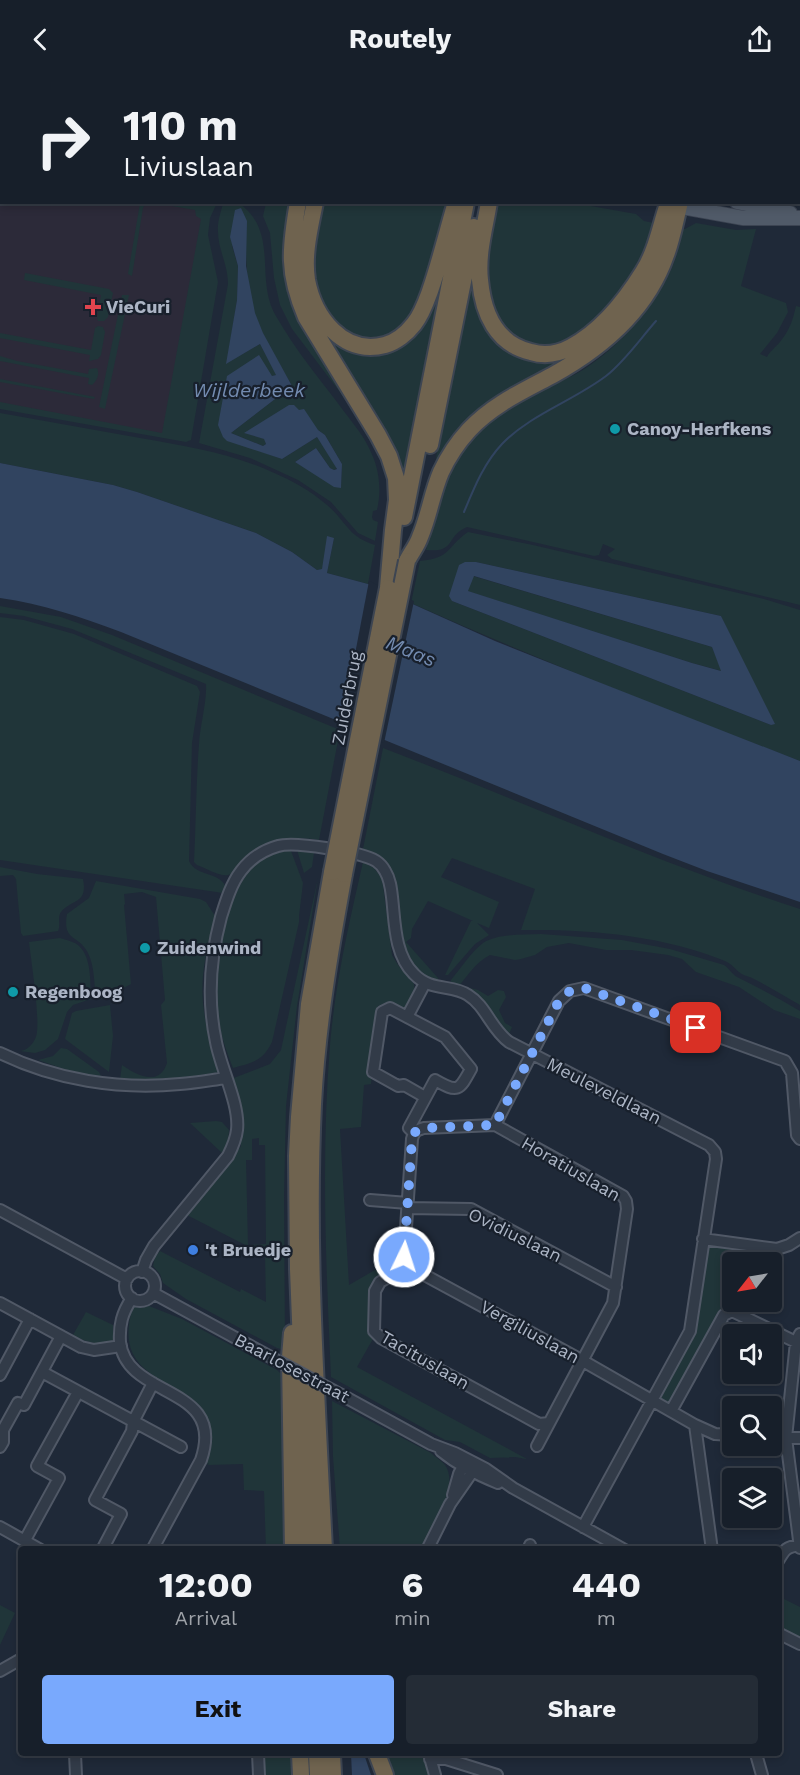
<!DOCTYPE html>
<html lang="en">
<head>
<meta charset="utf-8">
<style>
	:root { --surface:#171f2a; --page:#242c36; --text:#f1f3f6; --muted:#9ea2a8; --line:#363d47; --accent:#79a9fd }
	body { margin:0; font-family:"Work Sans",sans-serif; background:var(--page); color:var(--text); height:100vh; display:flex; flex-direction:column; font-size:22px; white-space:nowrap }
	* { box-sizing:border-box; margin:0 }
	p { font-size:20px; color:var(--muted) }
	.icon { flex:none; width:33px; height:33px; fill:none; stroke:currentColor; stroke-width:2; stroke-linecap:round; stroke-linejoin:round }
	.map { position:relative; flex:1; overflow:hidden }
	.drawer { position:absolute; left:18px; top:1468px; width:764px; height:210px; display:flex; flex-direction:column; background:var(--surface); border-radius:6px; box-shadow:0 3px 9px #0003,0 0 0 2px var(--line) }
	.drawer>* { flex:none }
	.top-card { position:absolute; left:0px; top:0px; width:801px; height:126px; box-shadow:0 3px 9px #0003,0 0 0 2px var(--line); background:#171f2a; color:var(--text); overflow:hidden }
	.needle { width:39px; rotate:239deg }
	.controls { position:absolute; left:722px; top:1174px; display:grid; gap:12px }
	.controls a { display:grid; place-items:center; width:60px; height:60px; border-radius:6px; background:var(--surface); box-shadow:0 3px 9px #0003,0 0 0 2px var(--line); font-size:30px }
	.pin { position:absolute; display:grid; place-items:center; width:51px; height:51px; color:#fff; margin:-26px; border-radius:12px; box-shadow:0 3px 9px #0006 }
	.me { position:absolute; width:66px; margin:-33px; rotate:4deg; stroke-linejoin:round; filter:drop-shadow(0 0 4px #0008) }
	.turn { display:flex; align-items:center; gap:21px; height:126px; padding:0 24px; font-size:27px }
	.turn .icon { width:78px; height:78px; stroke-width:2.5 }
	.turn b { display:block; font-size:42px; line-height:51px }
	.eta { display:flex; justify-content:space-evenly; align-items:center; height:102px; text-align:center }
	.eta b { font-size:36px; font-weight:700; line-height:42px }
	.primary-button { display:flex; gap:12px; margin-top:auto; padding:12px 24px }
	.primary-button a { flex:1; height:69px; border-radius:6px; background:var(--accent); color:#111; font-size:24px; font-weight:700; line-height:69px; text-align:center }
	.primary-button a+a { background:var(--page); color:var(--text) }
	header { display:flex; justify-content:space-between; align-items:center; height:78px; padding:0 24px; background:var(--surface); font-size:27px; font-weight:700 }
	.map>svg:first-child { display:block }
</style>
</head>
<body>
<header><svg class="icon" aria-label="back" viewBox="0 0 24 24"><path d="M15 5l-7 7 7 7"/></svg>Routely<svg class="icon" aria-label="share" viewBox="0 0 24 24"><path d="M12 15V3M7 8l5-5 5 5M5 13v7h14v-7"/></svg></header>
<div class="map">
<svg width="800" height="1697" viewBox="0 0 800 1697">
	<rect width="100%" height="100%" fill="#1f2938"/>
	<path fill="#2c2a39" d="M0 30H2V124H186L205 128 164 358 0 329Z"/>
	<path fill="#203539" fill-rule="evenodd" d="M140 125H146L143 130 132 198 128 196Z
		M155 125H217L210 140 208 157 218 204 191 362 186 364 0 331V324L162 355 201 141 196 138 195 132Z
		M223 125H239C280 155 254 200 276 238 294 270 318 299 340 328 350 342 362 355 369 370 379 389 382 411 377 432L373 433 372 439 373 442 378 444 375 463 358 455 331 424 298 402 250 380 199 365 228 206C228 187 218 171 218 154 217 144 221 134 223 125ZM246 167C246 190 248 214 255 237 264 262 279 285 292 308L231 355 263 368 266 366 265 361 245 355 318 352 325 357 342 386 341 409 295 384 316 370 330 390 334 392 337 390 317 359 282 381 223 359 269 296 272 298 277 297 260 266 227 285 237 222 238 188 232 168Z
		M266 125H293L285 183 371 355 292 251 280 227 274 200 270 155 263 138Z
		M324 125H448L422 216 408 243 392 256 372 261H359L345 254 333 244 318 220 311 181 316 164Z
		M498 125H574L636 136 644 143 654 145C649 159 646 176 639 188 618 225 570 286 522 263 500 253 492 229 489 206 485 180 493 150 498 125Z
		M696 145 736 152 756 151 741 208 786 225 788 234 777 255 760 276 767 279C770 273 776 269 780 264 789 253 793 242 796 228L800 229V527L612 481 607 477 615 471 603 466 599 477 594 478 467 449C445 458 457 475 426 472 431 453 436 434 442 415 444 408 446 399 449 393 455 382 465 369 473 359 499 329 539 315 574 297 621 272 678 206 682 151H685Z
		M443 190 406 381 403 404 311 232 329 257 397 266Z
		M471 192 515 273 584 272 512 316 431 407Z
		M25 195 109 211 113 215 108 239 104 243H98L97 240 101 217 24 202Z
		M122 217H129L105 331 99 329Z
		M98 248 103 249 105 254 101 277 98 281 89 283 90 277 0 260V255L91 272 95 250Z
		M0 278 17 283 88 296 89 291 97 290C100 296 97 303 92 307L88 306 89 300 0 283Z
		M0 301 95 319 94 321 0 304Z
		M0 335C47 343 93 352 140 360 185 368 230 375 272 394 291 402 311 413 327 427 346 443 348 459 375 467L368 506 327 495 334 460 322 491 317 492 292 474 256 455 137 414 113 407 0 385Z
		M468 454 533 467 764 521 800 532V683C669 633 539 582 411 525L420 483C452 480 446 469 468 454ZM476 484 721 538 771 647 452 523Z
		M473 498 712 569 722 593 692 585 467 513Z
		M0 528 61 539 112 557 340 652 319 762C294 758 263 762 244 781 239 786 237 795 228 797 220 799 206 790 197 787L194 784C196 745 196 705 199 666 200 647 207 624 206 606L72 551 24 538 0 535Z
		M0 539 24 542 74 556 197 608 200 614 192 665 189 783C196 799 219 793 226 809L223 815 0 782Z
		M383 670C522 723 658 785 800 831V927C784 918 768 908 752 900 748 898 742 897 739 894 734 890 732 886 725 883 662 857 588 851 521 852L535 811 452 780 441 799 499 824 489 850 477 845 489 857 475 866 448 897H445L471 843H473L428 823 412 851 411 860 406 864 438 900 439 905C398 893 398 846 391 810 390 803 390 793 386 787 380 780 372 775 363 771Z
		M297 772 314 775 312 789 304 795Z
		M284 773H291L303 805 299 838V844L272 964C262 984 253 984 233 990 226 972 220 956 218 937 212 898 224 820 252 790 260 781 272 776 284 773Z
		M363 784 374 790 382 800 392 877 398 887 414 906 415 921 406 934 394 928 391 923 378 928 371 1006 364 1007 361 1049 340 1051 349 1207 387 1185 398 1189 378 1203 374 1259 357 1289 527 1381 515 1379 490 1380 460 1364 445 1362 331 1299C326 1188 321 1078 330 967 335 906 349 845 363 784Z
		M0 789 37 796 83 801C88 826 72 821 61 834 57 839 61 847 58 853L23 858 21 855 16 801 13 797 0 798Z
		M318 800 297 928 286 1028 284 1118 285 1272 277 1270 186 1221 163 1205 160 1196 153 1188 155 1179 160 1173 240 1214 241 1211 266 1224 265 1177 187 1137 241 1068 239 1061 231 1001 270 986 281 972ZM259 1060V1067H265L266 1166 248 1167 246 1082H252V1061Z
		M96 803 200 821 206 824 215 838C210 858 205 877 203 898 200 930 209 964 219 994 185 1000 154 1003 120 1001L122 987C135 996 159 1010 167 985L161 927 165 922 156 819 142 814 124 816 125 826 124 827 131 906 116 914 112 919 96 922C94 907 95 889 88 875 79 856 62 864 67 836L89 820Z
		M541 856 622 862 670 871 724 887C730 891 732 897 739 900 759 910 780 921 800 933V941L774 932 739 909 696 894 682 881 668 877 631 872H606L569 865 547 869 535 877 521 881 515 882 490 877C476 884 468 897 458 909L451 904V902C461 890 471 874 483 865 498 855 523 857 541 856Z
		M60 860C66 862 75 864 79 868 92 880 90 905 91 921L73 927 67 934 58 961 45 972 35 975 20 973C28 972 33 966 36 959 41 945 31 882 29 864Z
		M470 910 478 912 488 918 498 912 504 913 506 919 499 932 505 945 512 949 510 954 506 959 464 912Z
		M110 927 113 958 109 994 65 961 72 935 76 933Z
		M61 970 67 971 99 994 102 1000 73 994 38 982 53 978Z
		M216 1043 222 1044 229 1052 228 1065 222 1075 190 1045Z
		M713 1167 763 1173 757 1185H732V1224H738L671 1326 661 1320 694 1255 697 1243 708 1171Z
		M133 1228 141 1230 149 1228 182 1241 277 1292 285 1300 288 1471H266L264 1413 244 1412 243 1386 208 1387 209 1385 201 1390C205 1382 210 1373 212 1364 213 1356 211 1348 207 1341 201 1328 193 1323 181 1316 142 1291 118 1280 133 1228Z
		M86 1234 113 1247V1262L110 1265C94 1266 88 1265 73 1257Z
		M332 1323 431 1375C435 1379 442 1383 445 1387 460 1408 433 1452 423 1471H340L333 1379Z
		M778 1518 800 1529V1563L779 1551Z
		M0 1527 15 1535 0 1567Z
		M263 1676H292L293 1697H263Z
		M383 1676H425L431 1697H392Z"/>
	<path fill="#314460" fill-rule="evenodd" d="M241 130 247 143 246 188 255 235 263 255 292 308 231 355 263 368 266 366 264 361 244 355 289 327H294L299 332 304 331 318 352 325 357 342 386 341 410 334 409 295 384 316 370 330 390 334 392 337 391 317 359 282 381 227 363 223 359 218 347 227 298 259 277 272 298 276 297 260 266 226 286 237 222 238 188 230 159 235 132Z
		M0 385 113 407 137 414 256 455 292 474 317 492 322 491 327 458 334 460 327 495 368 506 495 563 545 583 800 683V824L707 793 663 776 121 554C81 539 43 526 0 520Z
		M465 484H476L721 538 775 646 771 647 452 523 449 518 459 487ZM474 498 712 569 721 593 692 585 468 513Z
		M351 1676H364L371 1697H352Z"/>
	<path fill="#1f2938" d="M369 503 414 523 384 665 341 649Z"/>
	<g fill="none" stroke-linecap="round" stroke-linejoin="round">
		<path stroke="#314460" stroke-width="2" d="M195 0 204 2
			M464 434C474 410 484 385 502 366 531 336 573 323 606 298 625 283 640 261 656 243"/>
		<g stroke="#505866" stroke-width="14">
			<path id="minor" d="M800 6V3
				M0 84H2
				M407 939 425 905
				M0 975C55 1002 119 1012 180 1006 195 1005 211 1002 226 1000
				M495 1047 623 1118 626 1123 627 1131 613 1225 537 1368
				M414 1055 409 1050 435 1002C458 1015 459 1013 471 991L445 959 390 930 382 934 373 994 398 1008 404 1007 425 1019
				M370 1122 408 1125
				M407 1130 471 1131 616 1209
				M0 1132 127 1201
				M703 1161 777 1171 789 1167 800 1160
				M408 1188 404 1179 412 1061C414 1053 417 1052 424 1050L495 1047 559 923 570 913 584 910 785 983 792 995 797 1057 800 1061
				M408 1188 583 1283 695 1347 715 1356 732 1357
				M408 1188 380 1204 375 1213 374 1253 381 1260 539 1346 549 1345
				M125 1208a15 15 0 1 1 30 0a15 15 0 1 1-30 0Z
				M142 1194 146 1182 154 1168 228 1078C232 1070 236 1062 237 1052 240 1027 221 991 216 964 207 922 210 880 221 839 226 823 231 806 241 793 250 781 264 772 278 768 294 763 361 774 376 783 379 785 383 789 385 793 390 801 391 810 392 819 395 844 394 876 414 896 431 914 452 906 468 917 486 928 491 951 509 964L709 1067 715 1074 716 1081 690 1253 583 1449
				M153 1215 278 1283
				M132 1220C122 1235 119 1247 120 1264 127 1322 227 1306 201 1382L152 1472
				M0 1225 81 1269 94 1272 121 1268
				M800 1256 796 1264 786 1360 800 1470
				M42 1294 181 1369
				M0 1297 30 1241
				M347 1320 431 1366 455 1375 486 1391 513 1410 625 1472
				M671 1333 724 1237 732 1233 800 1266
				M695 1347 712 1472
				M771 1359 800 1360
				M0 1369 3 1364V1352L18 1325 24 1327 61 1258
				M441 1373C458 1387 478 1397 498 1405
				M453 1417 459 1396 465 1384
				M0 1449 41 1472
				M25 1462 59 1400 37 1388 78 1314
				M102 1472 121 1436 95 1422 132 1353 133 1344 153 1305
				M427 1472 450 1426 473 1393 476 1386
				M528 1472 530 1467
				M778 1483C785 1471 786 1469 800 1467
				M778 1555 800 1566
				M0 1593 21 1581
				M75 1676 76 1697
				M258 1676 259 1697
				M429 1676 435 1697
				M756 1676 762 1697
				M430 1681H446L497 1697"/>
		</g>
		<g stroke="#3c4452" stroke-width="16">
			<path id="major" d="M45 0 52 2
				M691 2V0
				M0 12H2
				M737 124 790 135
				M671 127 743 140H800"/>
		</g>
		<g stroke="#3d4552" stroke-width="20">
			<path id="highway" d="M490 2 491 0
				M503 2V0
				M298 124C290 170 287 195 306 239L378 357 389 378 396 400 397 422 393 452 388 510
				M315 124C310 150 303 176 307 202 314 239 343 278 385 267 396 264 407 255 414 246 422 236 426 224 430 213 440 184 447 154 456 124
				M489 124C485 149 477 176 480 202 483 235 496 266 531 274 544 278 558 276 571 269 601 253 625 223 643 194 656 174 660 149 668 126
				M430 367 474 149
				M404 439 466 124
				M407 483C411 475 417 468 420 459 429 438 432 415 441 394 448 379 458 364 469 352 492 327 523 313 553 297 602 270 647 232 666 177 672 161 675 144 679 128
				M292 1255 290 1279 293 1472
				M309 1472 298 1191 297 1078 299 1039 309 926 332 794
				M324 1472C317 1323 306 1174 313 1026 317 948 330 872 344 796
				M300 1676 301 1697
				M317 1676 318 1697
				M332 1676 333 1697
				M377 1676 385 1697"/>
		</g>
		<use href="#minor" stroke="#323b48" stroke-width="10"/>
		<use href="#major" stroke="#505a68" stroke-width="14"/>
		<use href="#highway" stroke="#6f634f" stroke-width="16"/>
		<g stroke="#505866" stroke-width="14" stroke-linecap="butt">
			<path id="minor-bridge" d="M278 1283 347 1320"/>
		</g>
		<g stroke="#3d4552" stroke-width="20" stroke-linecap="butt">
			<path id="highway-bridge" d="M332 794 388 510
				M344 796 407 483"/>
		</g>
		<use href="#minor-bridge" stroke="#323b48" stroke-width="10"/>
		<use href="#highway-bridge" stroke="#6f634f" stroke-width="16"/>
	</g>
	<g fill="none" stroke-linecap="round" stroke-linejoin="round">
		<path stroke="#79a9fd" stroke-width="10" stroke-dasharray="0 18" d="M404 1179 412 1061C414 1053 417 1052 424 1050L495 1047 559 923 570 913 584 910 696 950"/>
	</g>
	<path fill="#e0444e" stroke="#18202c" stroke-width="2" d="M90 220h6v6h6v6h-6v6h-6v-6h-6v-6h6z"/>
	<g fill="#0f9aa8" stroke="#18202c" stroke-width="2">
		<circle cx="615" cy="351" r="6"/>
		<circle cx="145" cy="870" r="6"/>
		<circle cx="13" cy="914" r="6"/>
	</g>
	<circle fill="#3f7fe0" stroke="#18202c" stroke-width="2" cx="193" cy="1172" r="6"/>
	<g text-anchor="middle" stroke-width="4.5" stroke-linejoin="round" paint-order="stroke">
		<g font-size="18" font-weight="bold" fill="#acb5c5" stroke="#18202c" text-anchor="start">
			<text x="106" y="235">VieCuri</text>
			<text x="627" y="357">Canoy-Herfkens</text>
			<text x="157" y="876">Zuidenwind</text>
			<text x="25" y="920">Regenboog</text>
			<text x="205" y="1178">'t Bruedje</text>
		</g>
		<g font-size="18" fill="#acb5c5" stroke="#18202c">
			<text transform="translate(347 620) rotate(-79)" y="6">Zuiderbrug</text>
			<text transform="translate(604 1013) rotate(27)" y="6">Meuleveldlaan</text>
			<text transform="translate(571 1091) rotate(30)" y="6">Horatiuslaan</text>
			<text transform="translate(515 1157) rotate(26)" y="6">Ovidiuslaan</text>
			<text transform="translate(530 1254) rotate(29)" y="6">Vergiliuslaan</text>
			<text transform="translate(425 1282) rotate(30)" y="6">Tacituslaan</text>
			<text transform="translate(292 1290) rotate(28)" y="6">Baarlosestraat</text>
		</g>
		<g font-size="20" font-style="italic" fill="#738bb0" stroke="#18202c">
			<text x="249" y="319">Wijlderbeek</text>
			<text transform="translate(411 573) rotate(22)" y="7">Maas</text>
		</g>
	</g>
</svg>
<div class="controls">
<a><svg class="needle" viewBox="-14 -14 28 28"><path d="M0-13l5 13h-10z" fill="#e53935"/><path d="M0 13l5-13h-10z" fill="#9ea2a8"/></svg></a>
<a><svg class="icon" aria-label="sound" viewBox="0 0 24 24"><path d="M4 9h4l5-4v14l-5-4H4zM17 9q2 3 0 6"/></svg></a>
<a><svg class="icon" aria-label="search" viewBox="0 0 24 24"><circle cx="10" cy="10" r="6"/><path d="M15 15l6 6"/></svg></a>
<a><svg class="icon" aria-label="layers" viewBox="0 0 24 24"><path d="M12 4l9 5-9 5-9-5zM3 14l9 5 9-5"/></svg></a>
</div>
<div class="pin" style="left:696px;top:950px;background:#d93025"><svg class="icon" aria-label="arrive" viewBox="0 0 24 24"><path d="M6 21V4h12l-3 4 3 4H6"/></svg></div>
<svg class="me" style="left:404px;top:1179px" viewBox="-20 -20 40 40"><circle r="17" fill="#79a9fd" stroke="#fff" stroke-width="3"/><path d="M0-11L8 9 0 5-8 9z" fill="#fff"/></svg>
<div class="top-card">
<div class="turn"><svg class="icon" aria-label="right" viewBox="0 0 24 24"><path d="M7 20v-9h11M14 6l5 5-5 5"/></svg><div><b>110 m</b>Liviuslaan</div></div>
</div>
<section class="drawer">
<div class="eta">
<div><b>12:00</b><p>Arrival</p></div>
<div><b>6</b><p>min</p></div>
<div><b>440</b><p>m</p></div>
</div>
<div class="primary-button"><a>Exit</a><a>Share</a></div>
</section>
</div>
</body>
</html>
